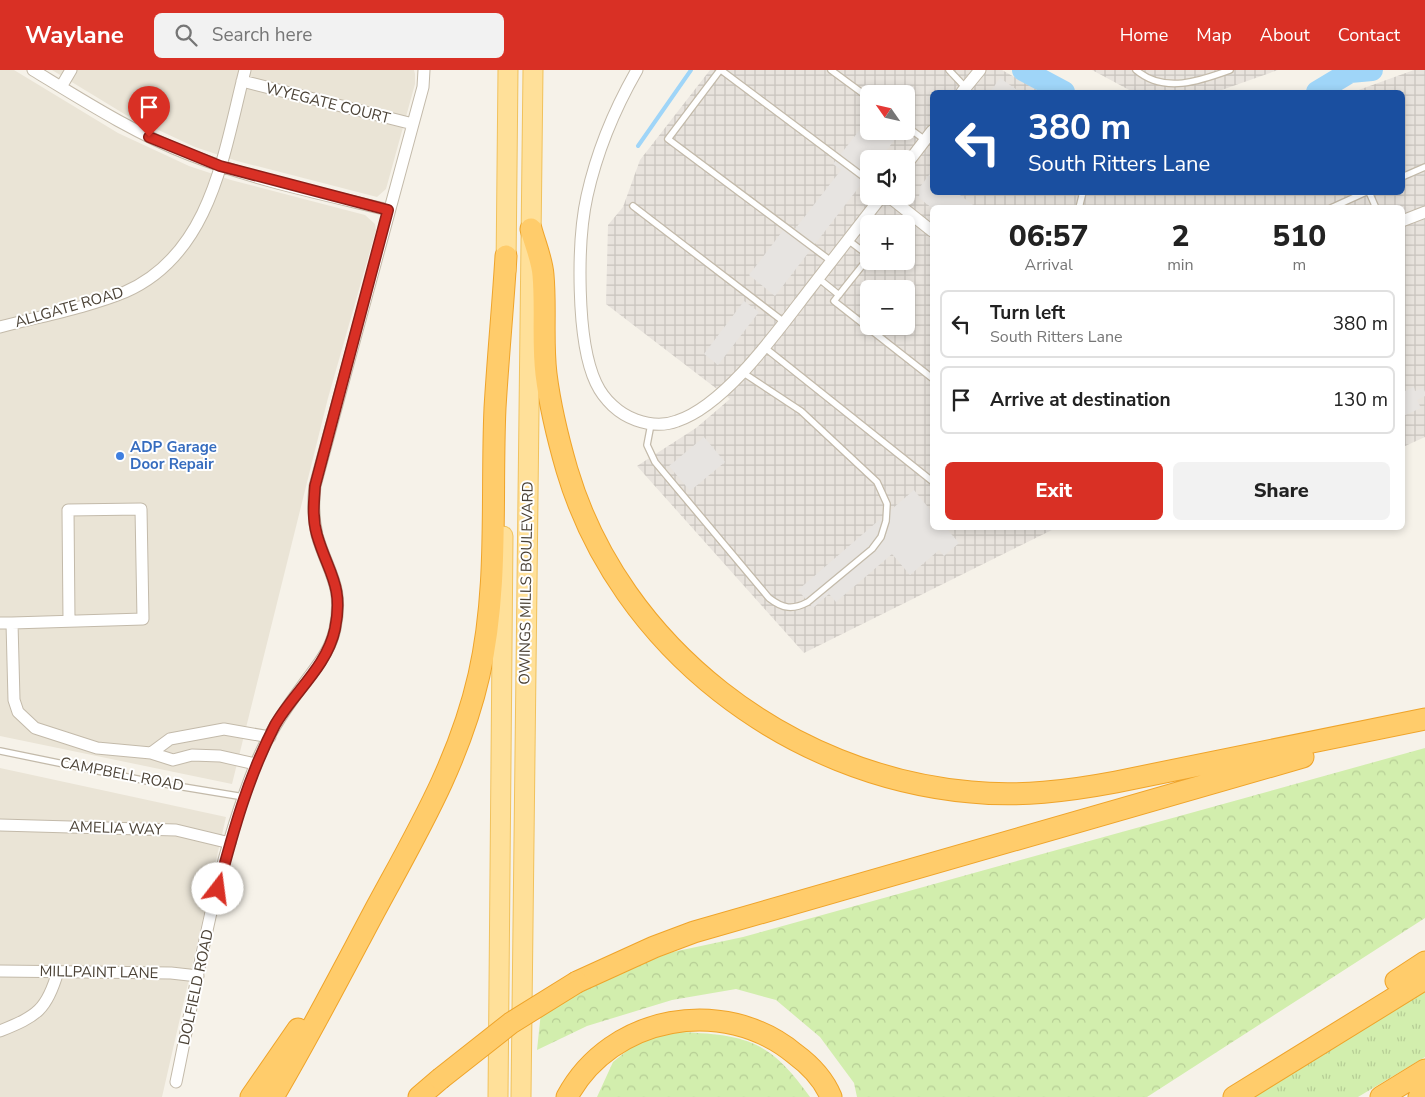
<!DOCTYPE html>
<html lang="en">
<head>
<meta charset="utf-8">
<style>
	:root { --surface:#fff; --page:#f2f2f2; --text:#222; --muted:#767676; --line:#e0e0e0; --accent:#d93025 }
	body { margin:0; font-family:"Nunito Sans",sans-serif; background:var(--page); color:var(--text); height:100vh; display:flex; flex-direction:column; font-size:19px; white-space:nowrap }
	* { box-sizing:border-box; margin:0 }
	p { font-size:16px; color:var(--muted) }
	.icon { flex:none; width:28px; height:28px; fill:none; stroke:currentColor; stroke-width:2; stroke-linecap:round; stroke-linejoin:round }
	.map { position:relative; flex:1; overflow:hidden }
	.details { position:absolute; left:930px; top:135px; width:475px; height:325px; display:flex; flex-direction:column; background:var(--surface); border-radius:8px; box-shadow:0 2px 8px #0003 }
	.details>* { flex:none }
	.hud { position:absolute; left:930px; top:20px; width:475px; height:105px; border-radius:8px; box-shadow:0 2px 8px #0003; background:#1a4fa0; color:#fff; overflow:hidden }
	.needle { width:32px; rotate:304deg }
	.tools { position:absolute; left:860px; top:15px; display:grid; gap:10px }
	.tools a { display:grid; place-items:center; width:55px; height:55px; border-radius:8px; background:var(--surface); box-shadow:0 2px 8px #0003; font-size:25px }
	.pin { position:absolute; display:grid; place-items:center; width:42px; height:42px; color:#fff; margin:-51px -21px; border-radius:50% 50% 50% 0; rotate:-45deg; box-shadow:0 0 5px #0007 }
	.pin .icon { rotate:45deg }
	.me { position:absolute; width:55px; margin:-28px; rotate:15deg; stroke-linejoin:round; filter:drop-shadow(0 0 4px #0008) }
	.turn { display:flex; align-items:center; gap:18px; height:105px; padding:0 15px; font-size:22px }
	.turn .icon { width:65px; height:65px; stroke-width:2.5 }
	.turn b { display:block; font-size:35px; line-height:42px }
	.eta { display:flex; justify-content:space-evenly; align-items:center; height:85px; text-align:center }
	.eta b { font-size:30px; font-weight:800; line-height:35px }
	.action { display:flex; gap:10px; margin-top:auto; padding:10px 15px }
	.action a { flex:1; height:58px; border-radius:8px; background:var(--accent); color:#fff; font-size:20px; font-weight:800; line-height:58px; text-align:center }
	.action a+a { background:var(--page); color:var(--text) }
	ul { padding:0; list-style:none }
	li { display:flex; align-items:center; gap:15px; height:68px; margin:0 10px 8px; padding:0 5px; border:2px solid var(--line); border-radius:8px }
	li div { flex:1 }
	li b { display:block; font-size:19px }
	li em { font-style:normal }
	header { display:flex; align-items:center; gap:30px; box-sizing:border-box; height:70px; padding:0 25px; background:var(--accent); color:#fff }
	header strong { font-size:24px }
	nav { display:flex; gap:28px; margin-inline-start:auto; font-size:18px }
	.search { width:350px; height:45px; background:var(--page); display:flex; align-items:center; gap:12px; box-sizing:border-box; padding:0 18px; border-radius:8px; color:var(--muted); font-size:19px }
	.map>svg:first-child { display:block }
</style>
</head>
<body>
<header>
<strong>Waylane</strong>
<div class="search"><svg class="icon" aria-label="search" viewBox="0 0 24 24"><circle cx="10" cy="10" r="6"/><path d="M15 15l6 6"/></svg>Search here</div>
<nav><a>Home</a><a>Map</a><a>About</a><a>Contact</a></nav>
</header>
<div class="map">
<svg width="1425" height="1027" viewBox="0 0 1425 1027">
	<defs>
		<pattern id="industrial-grid" width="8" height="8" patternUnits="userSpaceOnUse" patternTransform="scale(1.25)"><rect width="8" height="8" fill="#e8e3dd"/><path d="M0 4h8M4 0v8" fill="none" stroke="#c8c4be"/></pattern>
		<pattern id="grass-tufts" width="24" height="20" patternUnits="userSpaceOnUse" patternTransform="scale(1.25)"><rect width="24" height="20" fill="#d2eead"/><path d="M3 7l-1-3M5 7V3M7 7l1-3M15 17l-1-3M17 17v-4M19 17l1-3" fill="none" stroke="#b6cd95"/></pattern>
		<pattern id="forest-crowns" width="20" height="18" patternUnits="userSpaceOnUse" patternTransform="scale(1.25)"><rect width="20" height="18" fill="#d2eead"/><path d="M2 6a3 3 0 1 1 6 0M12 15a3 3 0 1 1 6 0" fill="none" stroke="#b6cd95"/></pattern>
	</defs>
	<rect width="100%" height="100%" fill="#f6f2e9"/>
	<path fill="#eae4d6" d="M0 0H14L118 63 189 96 231 110 365 145 375 154 376 160 328 328 232 714 0 666Z
		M52 0H414L415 4V14L386 119 377 127 237 91 195 77 126 45Z
		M0 698 226 747 162 1027H0Z"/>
	<path fill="url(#industrial-grid)" fill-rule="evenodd" d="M710 0H1002L1041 22H932V122H1402V22H1353L1414 0H1425V367L1403 377 1402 138H932V458H1056L804 583 637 396 696 358 730 329 606 234 608 155 623 137 640 90ZM869 24H906V61H869ZM869 89H906V126H869ZM869 154H906V191H869ZM869 219H906V256H869Z
		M1092 0H1278L1216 22H1133Z"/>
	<path fill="url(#grass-tufts)" d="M1425 919V987L1358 1027H1243Z"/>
	<path fill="url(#forest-crowns)" d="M1425 678V848L1147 1027H857L854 1013 820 967 776 930 736 919 672 930 587 956 537 980 541 942 654 886 743 867Z
		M681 962C748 965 770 971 810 1027H597L613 992 644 967Z"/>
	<path fill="#e7e4e1" d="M1000 8 1020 22H990Z
		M869 48V61H887L896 68 880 89H869V104L775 226 749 205 788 154 795 159 841 100 833 94Z
		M932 101V122L957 123 976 137 932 138 919 128 920 117Z
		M744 231 759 242 718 295 704 284Z
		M1414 317 1415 321 1423 318 1425 322V326L1417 330 1421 338 1403 346V322Z
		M704 367 725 392 690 421 669 396Z
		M914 420 932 442V458H946L959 473 944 486 939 480 910 505 892 484 836 532 829 524 813 538 798 520Z"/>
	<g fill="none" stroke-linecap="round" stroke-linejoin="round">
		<path stroke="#9fd5f8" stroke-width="4" d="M638 76 691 0"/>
		<path stroke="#9fd5f8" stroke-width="22" d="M1023 0 1064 22
			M1317 22 1350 2 1372 0"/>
		<g stroke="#c3baaa" stroke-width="8">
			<path id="lane" d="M720 0 668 69 831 191
				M721 0 869 111
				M831 0 869 28
				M949 0 966 18
				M1136 0C1164 24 1200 11 1230 0
				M906 56 925 70
				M1402 107 1425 97
				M1369 122 1376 138
				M633 136 784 252
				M1079 138 1083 122
				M1331 138 1366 122
				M848 170 869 186
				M869 187 834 231 932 308
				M818 208 839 225
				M764 277 932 411
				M651 354 647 375 655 392 769 528C783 539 793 540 808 532L872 479 881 467 886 451 887 434 877 412 801 341 742 302
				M0 681 147 711 244 727"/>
		</g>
		<g stroke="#c3baaa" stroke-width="13">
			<path id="street" d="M33 0C84 31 134 63 190 85 254 110 322 124 388 140
				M637 0C614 40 597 81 587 126 577 171 576 271 596 313 604 330 619 344 636 350 650 355 664 356 677 351 726 335 779 259 810 219 834 188 858 157 882 126
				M242 11 413 54
				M61 17 71 0
				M962 22 980 0
				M906 95 932 61
				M888 126 932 161
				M1402 151 1425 142
				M0 257C41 246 86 238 125 222 212 184 224 81 245 0
				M0 553H12L14 630 18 642 35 658 97 678 151 683 173 690 192 685 220 686 255 694
				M12 553 143 549 141 439 68 440 69 550
				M151 683 170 669 224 659 270 667
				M0 755 176 760 230 773
				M0 901 171 903 198 906
				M0 961C37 946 47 940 58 901
				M176 1012C198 907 215 796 255 696 266 668 283 642 301 618 314 599 330 583 335 559 344 515 328 503 317 465 313 448 313 432 315 416L423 17 424 0"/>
		</g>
		<g stroke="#f1c25c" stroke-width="21">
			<path id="primary" d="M506 201 508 0
				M498 1027 503 466
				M521 1027 533 0"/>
		</g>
		<g stroke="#efa42a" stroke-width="23">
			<path id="highway" d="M531 159C535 174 542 190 543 205 546 238 542 271 546 304 550 336 558 369 567 400 620 578 789 706 971 722 1020 727 1068 721 1116 712L1425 649
				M1396 911 1425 892
				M577 912 654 877 694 862 1303 687
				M251 1027 298 959
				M273 1027C309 966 341 904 374 842 416 764 459 693 479 605 499 517 491 428 495 338 498 287 503 236 506 186
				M419 1027 440 1009
				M567 1027C611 945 724 925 795 984 810 995 824 1010 831 1027
				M1234 1027 1425 909
				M1381 1027 1425 1000
				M1419 1027 1425 1023"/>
		</g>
		<use href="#lane" stroke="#fff" stroke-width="5.5"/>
		<use href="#street" stroke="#fff" stroke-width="11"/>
		<use href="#primary" stroke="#ffe099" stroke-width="19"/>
		<use href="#highway" stroke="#ffcc6b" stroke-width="21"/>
		<g stroke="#efa42a" stroke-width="23" stroke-linecap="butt">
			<path id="highway-bridge" d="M440 1009 511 953 577 912"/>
		</g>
		<use href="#highway-bridge" stroke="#ffcc6b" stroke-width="21"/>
	</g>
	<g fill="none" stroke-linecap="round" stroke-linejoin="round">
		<g stroke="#8d1f18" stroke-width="12">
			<path id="route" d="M149 67 220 96 388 140 315 416C314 432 312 448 317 465 328 503 344 515 335 559 327 597 293 623 275 655 248 707 233 762 218 819"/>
		</g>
		<use href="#route" stroke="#d93025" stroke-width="9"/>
	</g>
	<circle fill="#3f7fe0" stroke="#fff" stroke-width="2" cx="120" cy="386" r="5"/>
	<g text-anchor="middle" stroke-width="4" stroke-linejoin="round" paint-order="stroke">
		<g font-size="15" fill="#4b4236" stroke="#fff">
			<text transform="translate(328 33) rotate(14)" y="5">WYEGATE COURT</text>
			<text transform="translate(69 237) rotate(-16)" y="5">ALLGATE ROAD</text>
			<text transform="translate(526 513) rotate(-89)" y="5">OWINGS MILLS BOULEVARD</text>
			<text transform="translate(122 704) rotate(11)" y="5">CAMPBELL ROAD</text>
			<text transform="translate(116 758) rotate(2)" y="5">AMELIA WAY</text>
			<text transform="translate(99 902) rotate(1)" y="5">MILLPAINT LANE</text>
			<text transform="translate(196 917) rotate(-78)" y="5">DOLFIELD ROAD</text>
		</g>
		<g font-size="15" font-weight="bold" fill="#366cbe" stroke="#fff" text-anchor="start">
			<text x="130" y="382">ADP Garage<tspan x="130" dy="17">Door Repair</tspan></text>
		</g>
	</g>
</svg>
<div class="tools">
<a><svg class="needle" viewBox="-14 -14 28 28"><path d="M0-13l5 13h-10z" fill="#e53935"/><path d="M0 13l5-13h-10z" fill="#767676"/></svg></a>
<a><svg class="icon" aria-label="sound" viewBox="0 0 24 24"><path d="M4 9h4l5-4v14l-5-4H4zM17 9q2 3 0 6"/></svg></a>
<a>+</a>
<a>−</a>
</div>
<div class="pin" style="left:149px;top:67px;background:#d93025"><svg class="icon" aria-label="arrive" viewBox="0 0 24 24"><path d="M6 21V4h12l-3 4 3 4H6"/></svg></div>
<svg class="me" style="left:218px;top:819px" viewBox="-20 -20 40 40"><circle r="19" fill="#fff"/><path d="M0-13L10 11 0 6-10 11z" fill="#d93025"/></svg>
<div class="hud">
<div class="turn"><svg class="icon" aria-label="left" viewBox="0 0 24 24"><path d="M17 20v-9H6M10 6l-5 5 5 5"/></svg><div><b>380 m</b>South Ritters Lane</div></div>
</div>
<section class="details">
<div class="eta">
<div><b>06:57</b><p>Arrival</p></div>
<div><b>2</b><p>min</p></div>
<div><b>510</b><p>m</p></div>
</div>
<ul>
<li><svg class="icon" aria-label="left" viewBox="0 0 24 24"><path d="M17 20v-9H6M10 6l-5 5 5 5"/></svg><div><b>Turn left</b><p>South Ritters Lane</p></div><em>380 m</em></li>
<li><svg class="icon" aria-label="arrive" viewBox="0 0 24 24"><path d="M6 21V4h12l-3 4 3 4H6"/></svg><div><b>Arrive at destination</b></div><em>130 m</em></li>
</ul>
<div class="action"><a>Exit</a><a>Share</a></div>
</section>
</div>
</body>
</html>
